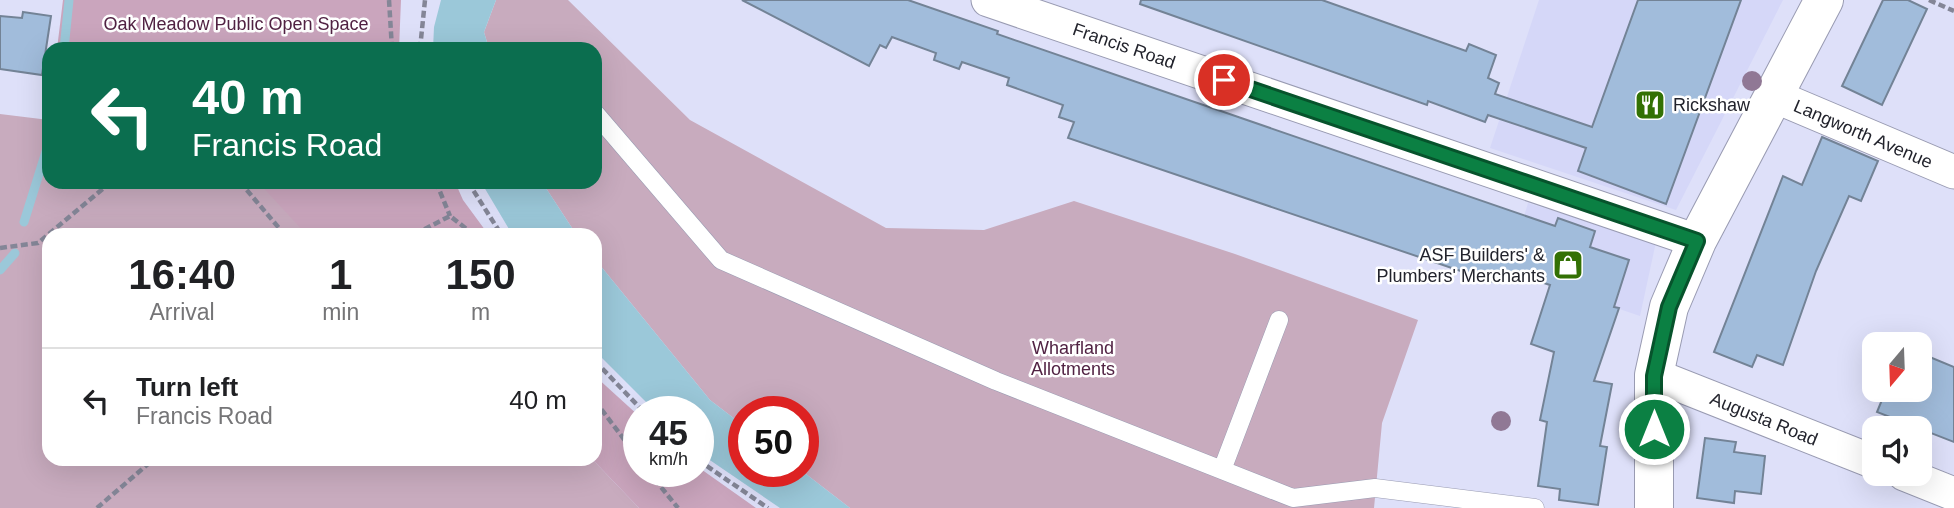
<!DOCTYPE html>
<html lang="en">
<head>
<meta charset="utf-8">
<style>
	:root { --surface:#fff; --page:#f6f6f6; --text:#202124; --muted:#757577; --line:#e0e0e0 }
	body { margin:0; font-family:Arial,sans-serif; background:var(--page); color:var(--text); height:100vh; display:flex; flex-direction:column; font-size:26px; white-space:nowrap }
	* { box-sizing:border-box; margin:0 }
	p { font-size:23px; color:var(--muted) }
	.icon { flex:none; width:38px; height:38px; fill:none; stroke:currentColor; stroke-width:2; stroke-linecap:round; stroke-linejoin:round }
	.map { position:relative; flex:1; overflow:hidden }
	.panel { position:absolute; left:42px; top:228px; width:560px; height:238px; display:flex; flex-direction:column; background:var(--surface); border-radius:21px; box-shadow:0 7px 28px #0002 }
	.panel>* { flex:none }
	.banner { position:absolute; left:42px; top:42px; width:560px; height:147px; border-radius:21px; box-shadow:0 7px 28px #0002; background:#0b6e4f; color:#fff; overflow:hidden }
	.needle { width:46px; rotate:199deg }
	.buttons { position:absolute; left:1862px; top:332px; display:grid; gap:14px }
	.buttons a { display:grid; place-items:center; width:70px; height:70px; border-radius:14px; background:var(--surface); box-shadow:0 7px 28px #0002; font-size:35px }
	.speed { position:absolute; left:623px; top:396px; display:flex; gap:14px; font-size:35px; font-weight:700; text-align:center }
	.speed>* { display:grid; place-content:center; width:91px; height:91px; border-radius:50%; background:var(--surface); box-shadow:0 7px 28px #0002; line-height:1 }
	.speed small { font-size:18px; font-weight:400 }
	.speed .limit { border:10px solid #d22; background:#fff; color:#111 }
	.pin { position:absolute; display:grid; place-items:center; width:60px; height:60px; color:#fff; margin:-30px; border:4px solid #fff; border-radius:50%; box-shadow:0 2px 7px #0007 }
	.me { position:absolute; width:77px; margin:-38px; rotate:0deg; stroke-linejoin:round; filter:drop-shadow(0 0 5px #0008) }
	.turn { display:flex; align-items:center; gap:24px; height:147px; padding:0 35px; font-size:32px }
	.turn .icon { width:91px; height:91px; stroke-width:2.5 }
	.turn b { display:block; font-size:49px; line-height:60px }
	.eta { display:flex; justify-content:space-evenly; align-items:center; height:119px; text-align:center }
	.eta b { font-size:42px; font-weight:700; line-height:49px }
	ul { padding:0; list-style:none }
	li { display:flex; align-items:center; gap:21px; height:105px; padding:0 35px; border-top:2px solid var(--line) }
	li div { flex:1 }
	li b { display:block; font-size:26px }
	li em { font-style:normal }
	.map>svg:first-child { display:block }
</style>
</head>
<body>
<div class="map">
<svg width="1954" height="508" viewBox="0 0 1954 508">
	<rect width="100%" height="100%" fill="#dee0f9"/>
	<path fill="#d5d7f8" d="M1539 0H1783L1676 210 1490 148Z
		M1528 203 1656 242 1640 316 1508 271Z"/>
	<path fill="#c8abbe" d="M496 0H568L690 120 886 228 984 230 1074 201 1235 254 1418 320 1382 423 1374 508H850L802 471 803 411H744V426L710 400 595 259V234H576L542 182H595V49H489L484 32Z
		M0 114 49 120V182H455L413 234H49V458L592 459 639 508H0Z"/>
	<path fill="#caa5bd" d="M63 0H401L399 49H57Z
		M258 182H455L463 200 488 234H306Z
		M595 376 639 416V471H698V467L756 508H639L592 459 595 458Z"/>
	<path fill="#9bc8d9" d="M441 0H496L484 32 489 49H433L434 27Z
		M481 182H542L576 234H512Z
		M595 259 710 400 744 426V471H802L850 508H780L698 452V411H655L595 351Z"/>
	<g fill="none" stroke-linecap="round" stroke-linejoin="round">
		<path stroke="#9bc8d9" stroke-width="9" d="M64 49 69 0
			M24 222 49 142
			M0 270 15 253"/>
	</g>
	<path fill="#a1bcdb" stroke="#738396" stroke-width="2" d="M742 0H908L998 31 997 34 1555 226 1558 218 1595 231 1590 247 1629 260 1614 307 1619 308 1594 381 1612 384 1600 446 1607 447 1598 505 1559 500 1560 489 1538 486 1547 422 1540 420 1554 352 1531 344 1550 285 1501 269 1496 283 1068 138 1074 122 1059 117 1063 105 1007 85 1009 78 962 62 959 69 934 60 936 53 892 37 886 48 880 45 869 66Z
		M1141 0H1322L1466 51 1469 44 1496 55 1488 78 1499 83 1495 94 1592 127 1638 0H1741L1666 204 1578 171 1586 148 1488 115 1485 122 1428 101 1427 105 1140 4Z
		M1883 0H1908L1927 9 1882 105 1842 86Z
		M23 12 51 16 42 75 0 69V16L22 18Z
		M1822 137 1878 161 1861 201 1849 196 1816 271 1783 365 1757 355 1752 367 1714 352 1783 176 1802 185Z
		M1920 353 1954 367V442L1877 412 1886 390H1920Z
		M1705 438 1736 442 1734 452 1765 456 1761 494 1735 491 1734 503 1697 498Z"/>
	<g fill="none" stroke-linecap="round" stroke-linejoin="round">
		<g stroke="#999bb2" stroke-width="19">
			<path id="lane" d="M595 113 721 260 996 381 1293 498 1375 488 1535 508
				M1222 470 1279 320"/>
		</g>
		<g stroke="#999bb2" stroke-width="35">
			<path id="street" d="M988 0 1697 241
				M1772 95 1954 172
				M1654 375 1874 462
				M1904 474 1954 494"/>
		</g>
		<g stroke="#999bb2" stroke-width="40">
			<path id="secondary" d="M1654 508V375L1669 307 1697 241 1824 0"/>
		</g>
		<path stroke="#848697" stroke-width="4.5" stroke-dasharray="7 3.5" stroke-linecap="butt" d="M389 0 392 49
			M1929 0 1954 11
			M420 49 425 0
			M240 182 284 234
			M436 182 450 216
			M468 182 501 234
			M415 234 450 216 473 234
			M0 248 38 243 111 182
			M595 361 643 411
			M595 401 639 459
			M698 460 768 508
			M648 471 678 508
			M97 508 155 458"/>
		<use href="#lane" stroke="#fff" stroke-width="18"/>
		<use href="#street" stroke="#fff" stroke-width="33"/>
		<use href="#secondary" stroke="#fff" stroke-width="38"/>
	</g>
	<g fill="#907895">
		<circle cx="1752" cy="81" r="10"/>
		<circle cx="1501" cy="421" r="10"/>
	</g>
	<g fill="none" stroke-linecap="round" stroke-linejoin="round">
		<g stroke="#07532c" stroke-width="18">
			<path id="route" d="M1224 80 1697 241 1669 307 1654 376V429"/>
		</g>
		<use href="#route" stroke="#0b8043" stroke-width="12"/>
	</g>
	<defs>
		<g id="restaurant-square" transform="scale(1.575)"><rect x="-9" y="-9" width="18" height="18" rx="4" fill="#337104" stroke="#fff"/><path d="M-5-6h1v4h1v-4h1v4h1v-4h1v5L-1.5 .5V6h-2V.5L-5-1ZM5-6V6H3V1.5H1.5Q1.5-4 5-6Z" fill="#fff"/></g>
		<g id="shop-square" transform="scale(1.575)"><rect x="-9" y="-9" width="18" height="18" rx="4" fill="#337104" stroke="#fff"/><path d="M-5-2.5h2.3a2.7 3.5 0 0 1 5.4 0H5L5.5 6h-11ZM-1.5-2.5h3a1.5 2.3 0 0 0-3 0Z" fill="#fff"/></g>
	</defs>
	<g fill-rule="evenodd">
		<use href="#restaurant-square" x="1650" y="105"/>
		<use href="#shop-square" x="1568" y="265"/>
	</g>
	<g text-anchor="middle" stroke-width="5" stroke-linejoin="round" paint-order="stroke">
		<g font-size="18" fill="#512243" stroke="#fff">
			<text x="236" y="30">Oak Meadow Public Open Space</text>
			<text x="1073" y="354">Wharfland<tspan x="1073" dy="21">Allotments</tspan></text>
		</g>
		<g font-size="18" fill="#22232c" stroke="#fff">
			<text transform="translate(1124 46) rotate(19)" y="6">Francis Road</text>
			<text transform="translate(1863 134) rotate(23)" y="6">Langworth Avenue</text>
			<text transform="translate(1764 419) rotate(22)" y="6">Augusta Road</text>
		</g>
		<g font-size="18" fill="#22232c" stroke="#fff" text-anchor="start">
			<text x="1673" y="111">Rickshaw</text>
			<text x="1545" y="261" text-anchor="end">ASF Builders' &amp;<tspan x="1545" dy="21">Plumbers' Merchants</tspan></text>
		</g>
	</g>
</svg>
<div class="buttons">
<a><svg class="needle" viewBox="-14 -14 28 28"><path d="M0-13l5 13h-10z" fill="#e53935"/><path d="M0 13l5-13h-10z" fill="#757577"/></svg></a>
<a><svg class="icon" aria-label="sound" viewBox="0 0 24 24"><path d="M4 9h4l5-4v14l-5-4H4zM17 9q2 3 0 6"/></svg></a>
</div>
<div class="speed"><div>45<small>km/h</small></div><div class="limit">50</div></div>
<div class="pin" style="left:1224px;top:80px;background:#d93025"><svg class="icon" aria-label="arrive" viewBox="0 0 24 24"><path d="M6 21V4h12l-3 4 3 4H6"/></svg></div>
<svg class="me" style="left:1654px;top:429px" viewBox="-20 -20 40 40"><circle r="17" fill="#0b8043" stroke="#fff" stroke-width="3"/><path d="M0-11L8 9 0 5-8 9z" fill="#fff"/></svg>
<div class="banner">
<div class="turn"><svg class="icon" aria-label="left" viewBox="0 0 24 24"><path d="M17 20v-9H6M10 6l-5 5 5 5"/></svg><div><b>40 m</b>Francis Road</div></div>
</div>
<section class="panel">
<div class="eta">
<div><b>16:40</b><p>Arrival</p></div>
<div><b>1</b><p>min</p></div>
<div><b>150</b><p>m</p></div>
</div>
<ul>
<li><svg class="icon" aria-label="left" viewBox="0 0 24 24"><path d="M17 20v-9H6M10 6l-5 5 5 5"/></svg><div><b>Turn left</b><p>Francis Road</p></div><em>40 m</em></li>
</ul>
</section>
</div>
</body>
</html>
